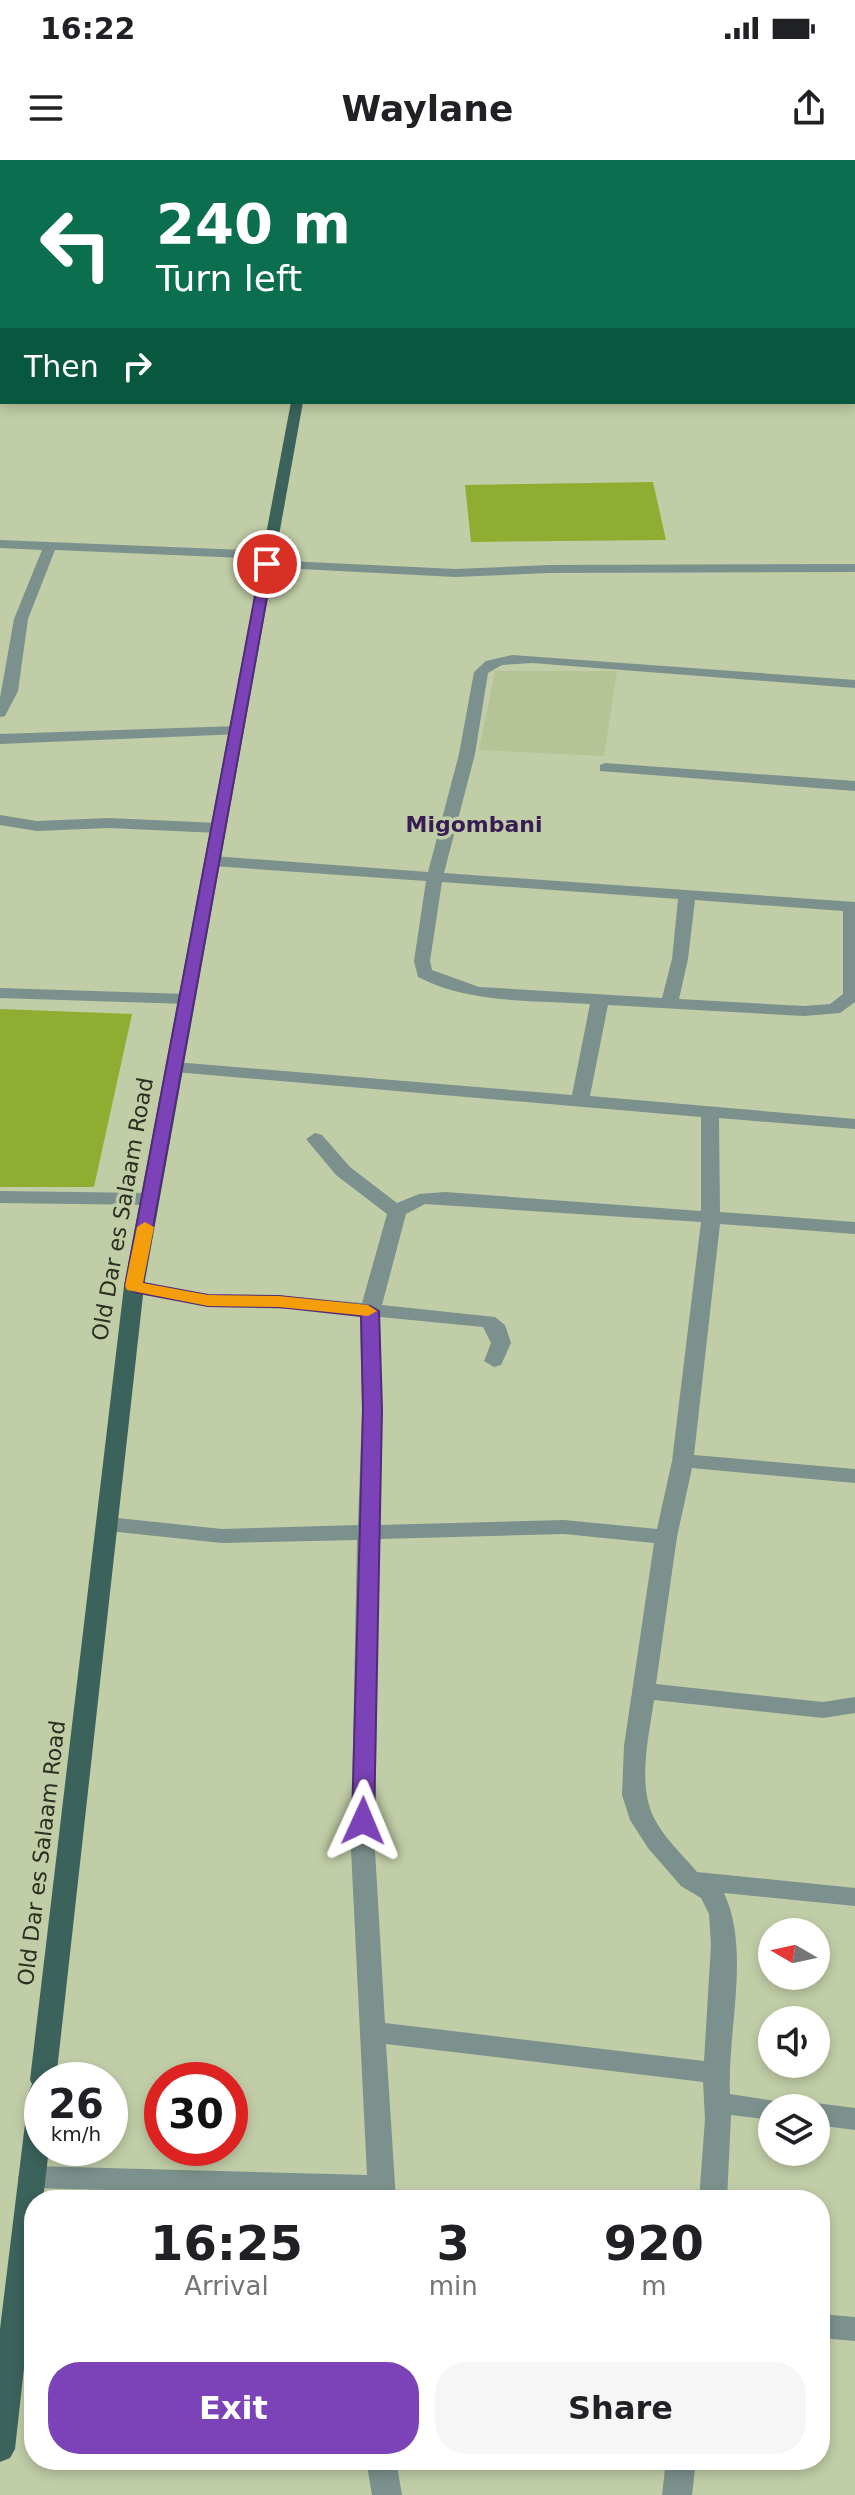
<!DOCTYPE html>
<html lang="en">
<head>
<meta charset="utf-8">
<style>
	:root { --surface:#fff; --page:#f6f6f6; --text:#202124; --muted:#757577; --accent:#7c43b9 }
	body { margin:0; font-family:"DejaVu Sans",sans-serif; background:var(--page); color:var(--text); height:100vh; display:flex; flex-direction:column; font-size:30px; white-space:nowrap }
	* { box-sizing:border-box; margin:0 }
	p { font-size:26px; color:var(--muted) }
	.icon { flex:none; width:44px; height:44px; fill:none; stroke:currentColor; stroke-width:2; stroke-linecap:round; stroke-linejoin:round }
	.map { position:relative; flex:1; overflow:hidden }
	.details { position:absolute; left:24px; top:2030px; width:806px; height:280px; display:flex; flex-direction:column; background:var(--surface); border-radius:32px; box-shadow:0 4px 12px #0003 }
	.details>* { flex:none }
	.hud { position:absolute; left:0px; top:0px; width:856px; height:244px; box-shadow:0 4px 12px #0003; background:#0b6e4f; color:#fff; overflow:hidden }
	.needle { width:52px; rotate:279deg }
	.tools { position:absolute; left:758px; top:1758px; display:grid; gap:16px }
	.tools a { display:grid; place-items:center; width:72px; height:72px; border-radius:50%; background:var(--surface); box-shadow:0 4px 12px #0003; font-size:40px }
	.speed { position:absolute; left:24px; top:1902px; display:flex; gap:16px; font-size:40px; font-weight:700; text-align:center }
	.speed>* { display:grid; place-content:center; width:104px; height:104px; border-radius:50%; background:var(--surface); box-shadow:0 4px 12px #0003; line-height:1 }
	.speed small { font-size:20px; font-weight:400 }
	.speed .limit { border:12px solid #d22; background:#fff; color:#111 }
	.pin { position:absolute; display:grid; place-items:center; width:68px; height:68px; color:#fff; margin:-34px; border:4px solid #fff; border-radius:50%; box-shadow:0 2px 8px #0007 }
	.me { position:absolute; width:88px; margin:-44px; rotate:1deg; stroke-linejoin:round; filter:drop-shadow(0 0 6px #0008) }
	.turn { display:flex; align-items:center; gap:28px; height:168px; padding:0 24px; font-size:36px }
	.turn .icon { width:104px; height:104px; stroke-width:2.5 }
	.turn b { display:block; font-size:56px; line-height:68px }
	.then { display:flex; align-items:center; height:76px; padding:0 24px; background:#0003; gap:16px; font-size:30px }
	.eta { display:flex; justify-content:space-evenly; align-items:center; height:136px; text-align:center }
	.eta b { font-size:48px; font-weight:700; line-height:56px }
	.cta { display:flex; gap:16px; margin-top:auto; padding:16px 24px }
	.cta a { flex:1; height:92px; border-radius:32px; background:var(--accent); color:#fff; font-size:32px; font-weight:700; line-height:92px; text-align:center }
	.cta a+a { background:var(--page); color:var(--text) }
	.status { display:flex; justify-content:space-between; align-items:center; height:56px; padding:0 40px; background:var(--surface); direction:ltr }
	.status svg { height:22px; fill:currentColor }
	header { display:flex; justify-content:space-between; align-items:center; height:104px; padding:0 24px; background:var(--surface); font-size:36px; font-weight:700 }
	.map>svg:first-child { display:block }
</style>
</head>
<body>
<div class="status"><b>16:22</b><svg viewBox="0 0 49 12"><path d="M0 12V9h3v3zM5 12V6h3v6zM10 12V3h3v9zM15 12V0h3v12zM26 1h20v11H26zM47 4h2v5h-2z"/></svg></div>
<header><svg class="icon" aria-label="menu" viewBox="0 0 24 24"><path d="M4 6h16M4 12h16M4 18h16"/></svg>Waylane<svg class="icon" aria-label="share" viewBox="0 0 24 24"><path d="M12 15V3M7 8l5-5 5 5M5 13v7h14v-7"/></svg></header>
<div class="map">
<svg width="855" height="2335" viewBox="0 0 855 2335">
	<rect width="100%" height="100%" fill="#c1cda7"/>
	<path fill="#b5c396" d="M495 511H617L604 596 479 590Z"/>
	<path fill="#8fad30" d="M653 322 666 380 471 382 465 325Z
		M0 849 132 854 94 1027H0Z"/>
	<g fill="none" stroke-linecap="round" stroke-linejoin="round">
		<path fill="#7c918d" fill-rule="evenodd" d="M823 0H841L842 2H824Z
			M854 3H855V9H854Z
			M854 116H855V122H854Z
			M854 163H855V171H854Z
			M854 234H855V242H854Z
			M0 380 268 391 275 395 268 399 55 390 28 459 18 531 5 556 0 557V538L14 459 42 390 0 388Z
			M267 400 455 409 550 405 855 404V412L550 413 455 417 262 407V401Z
			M512 495 855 520V528L532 503 502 505 488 513 475 594 444 713 855 742V842L840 853 804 856 608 845 590 936 855 959V969L719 958 720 1052 855 1062V1074L720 1064 694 1295 855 1309V1323L692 1308 677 1377 656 1524 823 1542 855 1537V1553L823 1558 654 1540C649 1576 637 1624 654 1658 664 1678 683 1695 697 1712L855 1728V1746L724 1733C751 1791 727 1870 730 1934L781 1942 785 1948H772V1960L731 1955 727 2040H699L705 1959 703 1922 386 1884 396 2040H368V2037L32 2028 22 2025 18 2017 22 2009 32 2006 367 2015 351 1690 357 1380 222 1383 108 1371 100 1369 97 1364 100 1359 108 1357 222 1369 358 1365 362 1250 360 1155 297 1149 208 1147 127 1130 124 1126 134 1120 208 1135 297 1137 362 1143 387 1054 336 1015 306 979 315 973 322 975 350 1007 397 1043 419 1034 445 1032 701 1051V957L175 912 166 907 175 902 572 935 590 844C533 840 470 844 418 817L414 801 426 721 213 706 205 701 213 696 428 712 459 594 474 512 486 501ZM442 722 678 739 672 799 662 838 479 827 432 810 430 801ZM695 740 843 751V834L830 844 804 846 679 839 688 799ZM425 1044 701 1062 672 1301 657 1369 564 1360 379 1365 382 1250 380 1157 483 1167 491 1183 484 1201 494 1207 501 1205 511 1183 505 1165 495 1157 382 1145 406 1054ZM564 1374 654 1383 624 1586 622 1635 630 1660 648 1688 681 1726 701 1738 709 1754 711 1785 704 1901 385 1863 375 1690 379 1379Z
			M237 566 242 568V574L0 584V574Z
			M605 603 855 621V631L600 611V605Z
			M0 655 37 661 109 658 218 663 226 668 218 673 109 668 37 671 0 665Z
			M0 828 187 834 196 839 187 844 0 838Z
			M0 1031 151 1033 160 1039 151 1045 0 1043Z
			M816 1943 855 1948V1970L816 1965V1948H806Z
			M820 2154 855 2157V2181L820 2178Z
			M366 2300H396L402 2335H372Z
			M666 2300H696L692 2335H662Z"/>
		<path fill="#3c625c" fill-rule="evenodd" d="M291 242H303L144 1126 56 1920H42V1988H49L43 2040H34V2118L15 2289 10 2298 0 2302V2169L29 1931 32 1924 30 1920 124 1126Z"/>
	</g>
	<path fill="#7c43b9" stroke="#512c78" stroke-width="2" d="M267 400 273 404 143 1123 208 1135 279 1136 370 1146 379 1151 382 1250 374 1661 371 1666H355L352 1661 363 1250 361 1156 279 1147 208 1146 134 1132 125 1126 261 404Z"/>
	<path fill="#f59e0b" d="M145 1062 154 1067 143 1123 208 1135 279 1136 368 1145 377 1151 368 1156 279 1147 208 1146 127 1130 125 1126 137 1067Z"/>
	<g text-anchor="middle" stroke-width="7" stroke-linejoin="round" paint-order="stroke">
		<g font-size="22" font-weight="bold" fill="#371c55" stroke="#c1cda7">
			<text x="474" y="672">Migombani</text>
		</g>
		<g font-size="22" fill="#2a2f20" stroke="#c1cda7">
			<text transform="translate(122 1049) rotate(-80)" y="8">Old Dar es Salaam Road</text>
			<text transform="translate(41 1693) rotate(-83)" y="8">Old Dar es Salaam Road</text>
		</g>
	</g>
</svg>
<div class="tools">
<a><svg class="needle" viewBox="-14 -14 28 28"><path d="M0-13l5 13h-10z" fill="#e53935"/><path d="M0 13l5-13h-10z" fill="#757577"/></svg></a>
<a><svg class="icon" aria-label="sound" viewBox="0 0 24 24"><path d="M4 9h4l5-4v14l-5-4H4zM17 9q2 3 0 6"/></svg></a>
<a><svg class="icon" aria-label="layers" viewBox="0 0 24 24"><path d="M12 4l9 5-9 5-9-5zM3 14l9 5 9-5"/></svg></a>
</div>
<div class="speed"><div>26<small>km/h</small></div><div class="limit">30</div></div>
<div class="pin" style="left:267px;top:404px;background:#d93025"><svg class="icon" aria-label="arrive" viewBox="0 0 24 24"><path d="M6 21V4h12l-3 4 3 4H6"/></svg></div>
<svg class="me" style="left:363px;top:1661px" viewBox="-20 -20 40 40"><path d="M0-17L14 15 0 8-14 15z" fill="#7c43b9" stroke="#fff" stroke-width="4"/></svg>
<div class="hud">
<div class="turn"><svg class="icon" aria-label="left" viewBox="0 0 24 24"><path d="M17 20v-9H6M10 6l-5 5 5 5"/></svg><div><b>240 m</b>Turn left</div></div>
<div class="then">Then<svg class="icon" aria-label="right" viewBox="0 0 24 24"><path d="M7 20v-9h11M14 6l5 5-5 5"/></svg></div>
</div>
<section class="details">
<div class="eta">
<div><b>16:25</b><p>Arrival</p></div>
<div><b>3</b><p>min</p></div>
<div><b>920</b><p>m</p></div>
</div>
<div class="cta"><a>Exit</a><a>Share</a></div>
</section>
</div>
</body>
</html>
